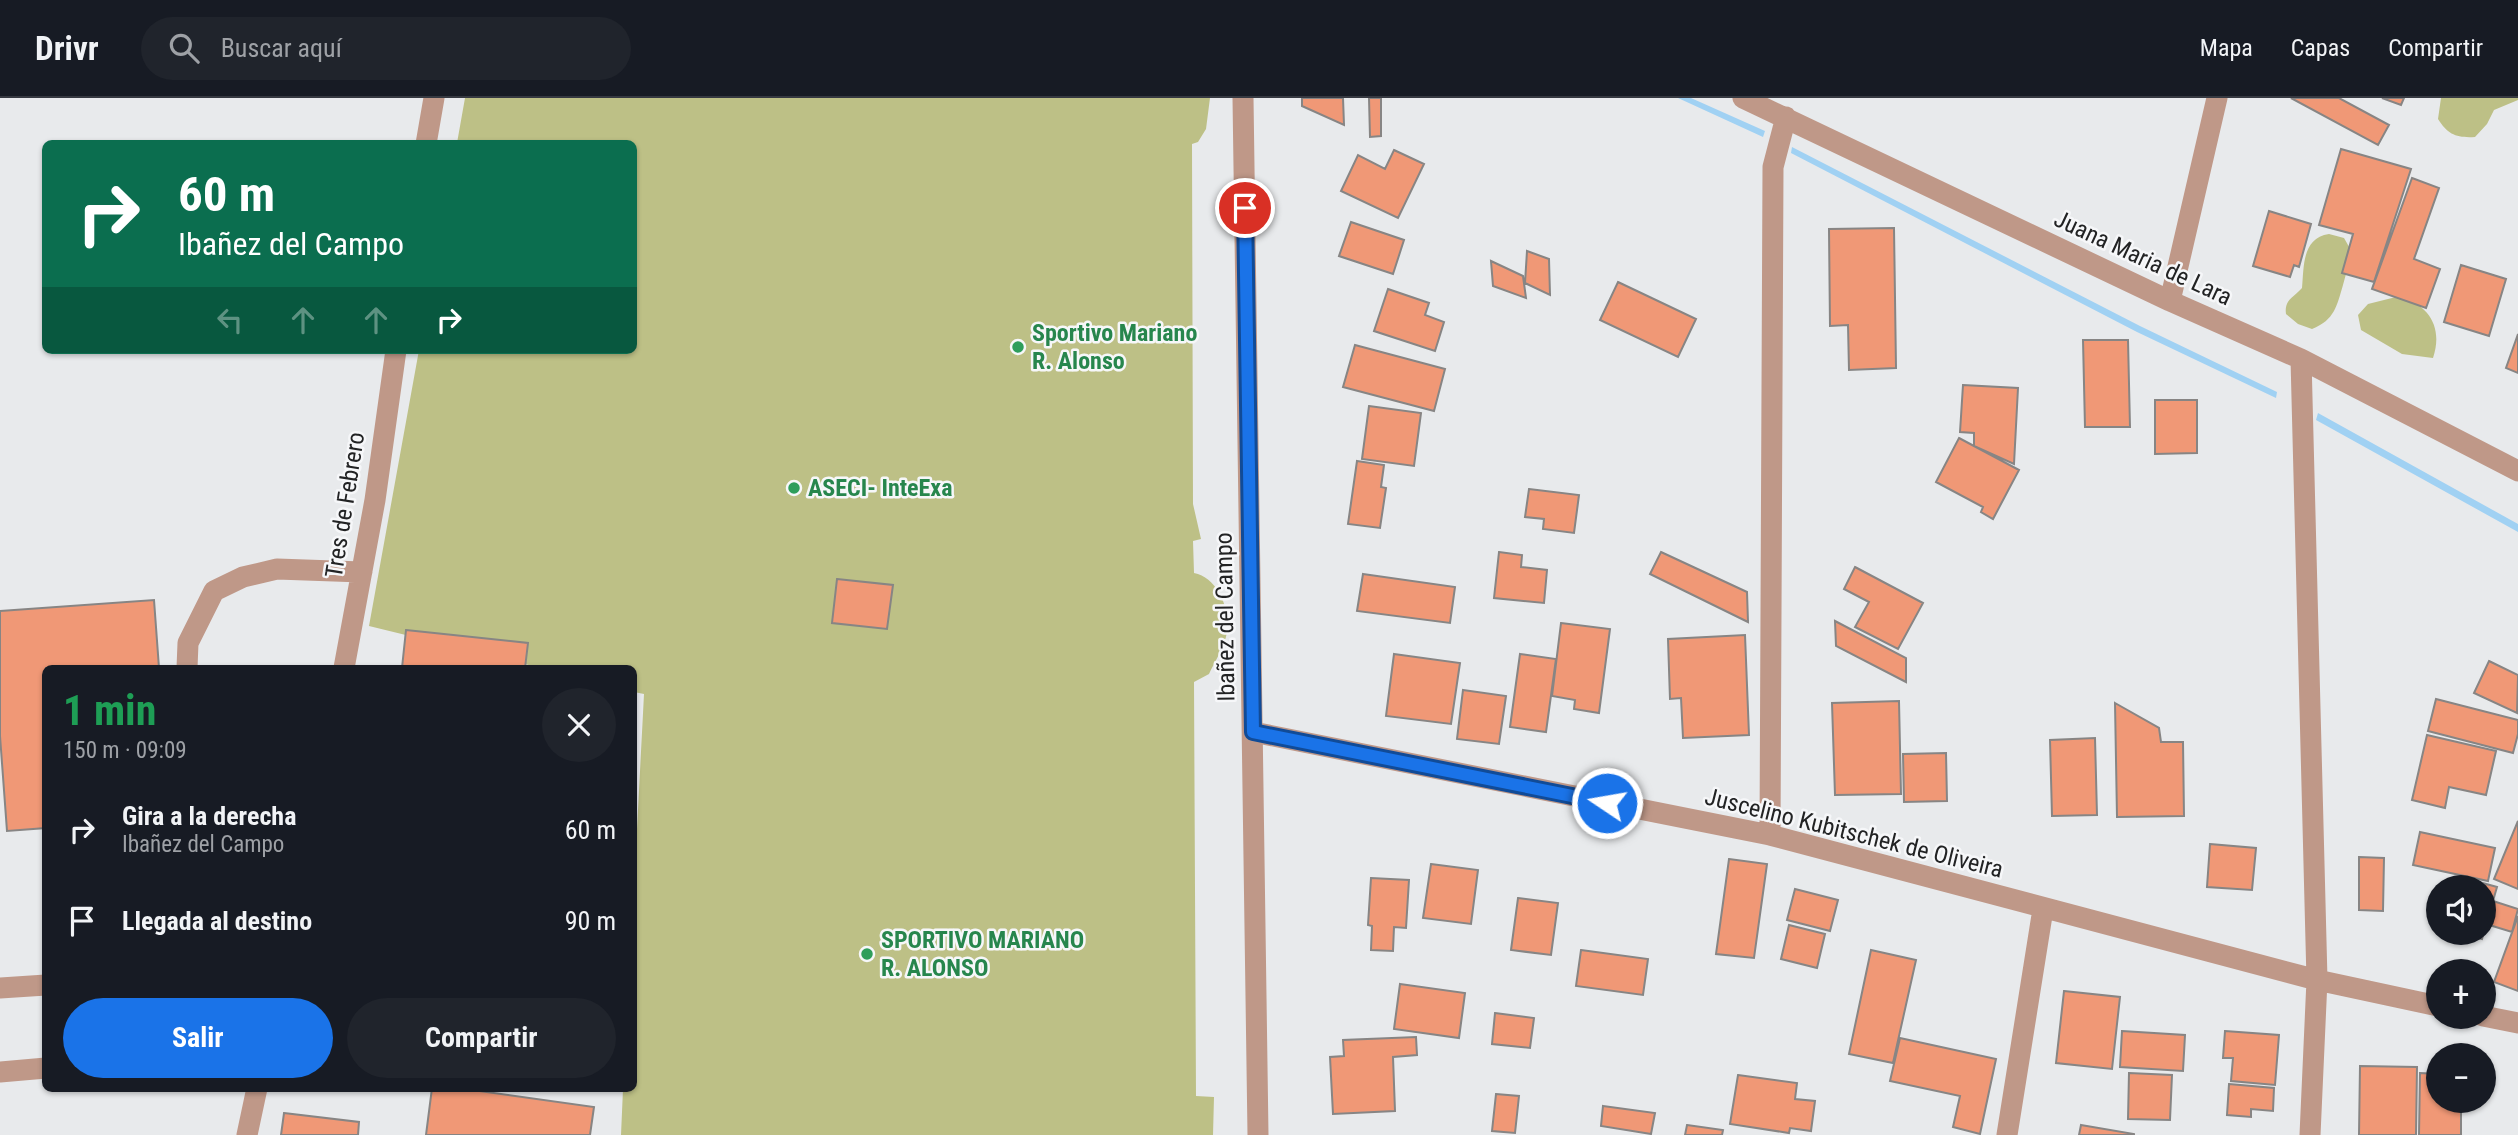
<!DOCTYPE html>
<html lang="es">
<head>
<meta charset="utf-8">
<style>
	:root { --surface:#171b24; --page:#20242c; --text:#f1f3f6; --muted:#9ea1a6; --line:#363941; --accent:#1a73e8 }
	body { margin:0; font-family:"Roboto Condensed",sans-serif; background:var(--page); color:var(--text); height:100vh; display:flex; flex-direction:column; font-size:26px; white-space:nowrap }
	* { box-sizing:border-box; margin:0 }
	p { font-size:23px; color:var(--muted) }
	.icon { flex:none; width:38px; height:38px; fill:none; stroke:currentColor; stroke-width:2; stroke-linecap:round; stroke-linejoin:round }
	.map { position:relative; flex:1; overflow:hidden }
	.details { position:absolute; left:42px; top:567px; width:595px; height:427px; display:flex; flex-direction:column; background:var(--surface); border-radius:10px; box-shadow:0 2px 5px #0004 }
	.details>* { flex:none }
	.banner { position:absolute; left:42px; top:42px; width:595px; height:214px; border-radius:10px; box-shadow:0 2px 5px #0004; background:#0b6e4f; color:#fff; overflow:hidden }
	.tools { position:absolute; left:2426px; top:777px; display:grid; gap:14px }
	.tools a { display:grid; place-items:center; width:70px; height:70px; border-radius:50%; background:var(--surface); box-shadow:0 2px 5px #0004; font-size:35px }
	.pin { position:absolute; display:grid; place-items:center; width:60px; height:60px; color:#fff; margin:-30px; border:4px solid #fff; border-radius:50%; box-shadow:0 2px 7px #0007 }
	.me { position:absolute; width:77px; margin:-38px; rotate:282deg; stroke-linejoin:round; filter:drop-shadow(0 0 5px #0008) }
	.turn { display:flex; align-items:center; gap:24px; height:147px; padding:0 21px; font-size:32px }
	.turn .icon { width:91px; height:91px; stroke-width:2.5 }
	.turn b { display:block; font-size:49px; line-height:60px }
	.lanes { display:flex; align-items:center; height:66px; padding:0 21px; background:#0003; justify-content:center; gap:35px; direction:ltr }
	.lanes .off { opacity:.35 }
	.round { display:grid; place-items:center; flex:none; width:74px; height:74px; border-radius:37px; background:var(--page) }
	.overview { display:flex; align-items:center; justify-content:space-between; height:119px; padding:0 21px }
	h1 { font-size:42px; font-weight:700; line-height:52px; color:#1e9e55 }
	.primary-button { display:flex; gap:14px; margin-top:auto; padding:14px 21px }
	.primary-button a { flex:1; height:80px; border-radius:42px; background:var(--accent); color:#fff; font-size:28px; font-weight:700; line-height:80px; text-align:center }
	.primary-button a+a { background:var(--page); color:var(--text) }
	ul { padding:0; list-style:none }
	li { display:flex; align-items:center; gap:21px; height:91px; padding:0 21px }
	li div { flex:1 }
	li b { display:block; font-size:26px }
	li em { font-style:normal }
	header { display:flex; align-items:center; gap:42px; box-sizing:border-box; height:98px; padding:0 35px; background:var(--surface); border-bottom:2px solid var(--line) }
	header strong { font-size:33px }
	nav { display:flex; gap:38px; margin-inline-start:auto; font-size:24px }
	.search { width:490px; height:63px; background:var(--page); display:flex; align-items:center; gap:18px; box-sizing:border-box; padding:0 24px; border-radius:38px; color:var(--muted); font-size:26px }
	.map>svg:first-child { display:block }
</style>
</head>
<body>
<header>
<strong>Drivr</strong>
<div class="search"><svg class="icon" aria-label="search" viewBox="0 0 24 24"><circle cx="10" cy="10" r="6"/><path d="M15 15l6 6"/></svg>Buscar aquí</div>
<nav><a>Mapa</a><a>Capas</a><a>Compartir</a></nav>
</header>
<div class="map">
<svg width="2518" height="1037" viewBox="0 0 2518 1037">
	<rect width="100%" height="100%" fill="#e8eaec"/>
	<path fill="#bdc086" d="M465 0H1210L1206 31 1198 44 1192 46 1193 406 1201 441 1193 443 1194 475C1218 480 1230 510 1227 534 1225 548 1215 563 1209 576L1194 584 1196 998 1214 999 1213 1037H621L623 991 634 990V789L644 596 634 594V570H541L369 528 419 252H634V46L457 45Z
		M2441 0H2518V2L2494 12 2487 26 2475 39C2457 40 2448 37 2438 21Z
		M2329 136 2344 140 2352 154C2350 165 2346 175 2343 187 2337 207 2335 222 2312 231L2298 226 2286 216C2284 202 2293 200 2302 190 2304 168 2302 140 2329 136Z
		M2400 198C2430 208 2443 230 2433 260L2402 256 2361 232 2358 217 2368 206Z"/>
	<path fill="#a0d1f3" d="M1678 0H1691L1765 33 1763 39Z
		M1792 49 2140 228 2277 294 2276 300 2137 234 1791 55Z
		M2318 315 2518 426V434L2316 322Z"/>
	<path fill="#f09876" stroke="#878584" stroke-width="2" d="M1302 0H1343L1344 27 1302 8Z
		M1369 0H1381V38L1370 39Z
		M2291 0H2339L2389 27 2378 47Z
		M2382 0H2404L2401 7Z
		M2341 51 2411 71 2374 184 2342 175 2353 136 2319 127Z
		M1394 52 1424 66 1398 120 1341 93 1358 57 1385 71Z
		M2412 80 2439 90 2414 161 2440 171 2426 210 2372 191Z
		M2269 113 2311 126 2299 169 2294 167 2290 179 2253 168Z
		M1351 124 1404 142 1393 176 1339 158Z
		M1894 130 1896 270 1849 272 1848 227 1830 228 1829 131Z
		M1527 153 1549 161 1550 197 1525 185Z
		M1491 163 1523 178 1526 200 1493 188Z
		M2461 167 2506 181 2489 238 2444 224Z
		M1618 184 1696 221 1678 259 1600 222Z
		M1388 191 1429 205 1425 217 1444 224 1435 253 1374 233Z
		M2518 236V275L2506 270Z
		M2083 242H2128L2130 329H2085Z
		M1355 247 1445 271 1434 313 1343 289Z
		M1963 287 2018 290 2014 366 1974 348V335L1960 334Z
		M2155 302H2197V355L2155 356Z
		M1369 308 1421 315 1414 368 1362 361Z
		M1959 340 2019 372 1993 421 1981 414 1983 409 1936 384Z
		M1357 363 1384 367 1381 389 1386 390 1380 430 1348 426Z
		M1529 391 1579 397 1574 435 1543 431 1544 421 1525 419Z
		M1499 454 1522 457 1521 469 1547 472 1544 505 1494 500Z
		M1661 454 1747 494 1748 524 1650 476Z
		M1855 469 1923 505 1898 551 1855 529 1869 504 1844 491Z
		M1363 476 1455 489 1450 525 1357 513Z
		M837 481 893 487 887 531 832 525Z
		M154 502 159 570H46V730L7 733 0 638V513Z
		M1835 523 1906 560V584L1836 548Z
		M1561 525 1610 531 1599 615 1574 611 1575 602 1552 598Z
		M406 532 528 545 525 570H402Z
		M1745 537 1749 637 1683 640 1681 600 1670 601 1668 541Z
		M1394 556 1460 565 1451 626 1386 618Z
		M1520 556 1556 561 1546 634 1510 629Z
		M2489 563 2518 577 2517 615 2474 595Z
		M1463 592 1506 598 1499 646 1457 641Z
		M2436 601 2518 622V636L2513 655 2428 633Z
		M1899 603 1901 696 1835 697 1832 605Z
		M2115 605 2159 630 2161 644H2183L2184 718 2117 719Z
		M2427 637 2496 653 2486 697 2449 689 2445 710 2412 702Z
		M2095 640 2097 717 2052 718 2050 642Z
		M1946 655 1947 703 1904 704 1903 656Z
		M2518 723V791L2494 781Z
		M2420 734 2495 750 2488 783 2413 767Z
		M2210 746 2256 750 2252 792 2207 789Z
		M2359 759 2384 760 2383 813 2359 812Z
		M1729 761 1767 766 1754 860 1716 856Z
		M1431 766 1478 772 1471 826 1423 820Z
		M2461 779 2497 789 2482 841 2460 835H2483V789H2458Z
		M1371 780 1409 782 1406 830 1394 829 1393 853 1371 852 1372 828 1368 827Z
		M1795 791 1838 802 1830 833 1787 822Z
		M1518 800 1558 805 1551 857 1511 852Z
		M2493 803 2518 811 2512 834 2486 826Z
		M2518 818V893L2494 884Z
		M1789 827 1825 836 1817 870 1781 861Z
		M1581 852 1648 861 1643 897 1576 888Z
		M1871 852 1916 862 1893 965 1849 956Z
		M1400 886 1465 895 1459 940 1394 931Z
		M2064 893 2120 899 2112 971 2056 965Z
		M1495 915 1534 920 1530 950 1492 946Z
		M2122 933 2185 937 2183 973 2120 969Z
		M2225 933 2279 937 2275 987 2231 983 2233 960H2223Z
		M1416 939 1417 957 1393 959 1395 1013 1333 1016 1330 959 1344 958 1343 942Z
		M1900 940 1996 961 1980 1036 1953 1029 1960 998 1890 983Z
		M2360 968 2417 969 2416 1037H2359Z
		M2129 975 2172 977 2170 1022 2128 1021Z
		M2420 975 2438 976V1003H2461V1037H2419Z
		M1738 977 1797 985 1795 1001 1815 1003 1811 1033 1790 1030 1789 1035 1730 1026Z
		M2229 986 2274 990 2273 1013 2251 1011V1019L2227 1017Z
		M432 990H458L594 1009 590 1037H426Z
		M1496 996 1519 998 1515 1035 1492 1033Z
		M1603 1008 1655 1015 1651 1036 1601 1028Z
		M284 1015 359 1024 358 1037H281Z
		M1687 1027 1723 1032 1722 1037H1685Z
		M2081 1027 2134 1036V1037H2079Z"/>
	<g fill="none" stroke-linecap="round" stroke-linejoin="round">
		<path stroke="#bf9888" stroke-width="21" d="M1243 0 1258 1037
			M1743 0 2170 203 2301 261 2518 373
			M426 46 434 0
			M2170 203 2217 0
			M2301 261 2317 882 2310 1037
			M187 570 188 545 214 493 243 479 277 471 362 474
			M344 570 375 402 396 252
			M1253 634 1770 737 2317 882 2438 908
			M1770 737 1773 69 1786 19
			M0 890 46 887
			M2483 918 2518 925
			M0 974 46 970
			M247 1037 257 990
			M2007 1037 2043 811"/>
	</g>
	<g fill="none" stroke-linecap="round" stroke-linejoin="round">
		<g stroke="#114b97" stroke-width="18">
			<path id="route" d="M1245 110 1253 634 1607 705"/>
		</g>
		<use href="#route" stroke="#1a73e8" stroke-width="12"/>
	</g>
	<g fill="#2e9e5b" stroke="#f6f7f9" stroke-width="2.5">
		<circle cx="1018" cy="249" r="7"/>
		<circle cx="794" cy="390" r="7"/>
		<circle cx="867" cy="856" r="7"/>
	</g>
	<g text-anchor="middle" stroke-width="5" stroke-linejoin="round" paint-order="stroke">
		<g font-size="24" fill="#222324" stroke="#f6f7f9">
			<text transform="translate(2143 160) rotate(25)" y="8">Juana Maria de Lara</text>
			<text transform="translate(345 407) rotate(-81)" y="8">Tres de Febrero</text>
			<text transform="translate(1225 519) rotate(-91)" y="8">Ibañez del Campo</text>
			<text transform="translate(1854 735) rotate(14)" y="8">Juscelino Kubitschek de Oliveira</text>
		</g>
		<g font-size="24" font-weight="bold" fill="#27864d" stroke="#f6f7f9" text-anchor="start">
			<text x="1032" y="243">Sportivo Mariano<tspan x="1032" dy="28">R. Alonso</tspan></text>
			<text x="808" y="398">ASECI- InteExa</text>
			<text x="881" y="850">SPORTIVO MARIANO<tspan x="881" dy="28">R. ALONSO</tspan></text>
		</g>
	</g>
</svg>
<div class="tools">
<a><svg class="icon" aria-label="sound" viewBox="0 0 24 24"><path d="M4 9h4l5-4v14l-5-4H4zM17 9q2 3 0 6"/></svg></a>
<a>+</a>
<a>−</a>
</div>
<div class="pin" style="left:1245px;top:110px;background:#d93025"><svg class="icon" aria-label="arrive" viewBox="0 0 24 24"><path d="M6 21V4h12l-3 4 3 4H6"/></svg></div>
<svg class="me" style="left:1607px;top:705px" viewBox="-20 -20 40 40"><circle r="17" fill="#1a73e8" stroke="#fff" stroke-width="3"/><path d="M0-11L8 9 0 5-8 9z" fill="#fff"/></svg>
<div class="banner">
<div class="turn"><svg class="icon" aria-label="right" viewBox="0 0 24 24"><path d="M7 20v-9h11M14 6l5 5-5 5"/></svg><div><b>60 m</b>Ibañez del Campo</div></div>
<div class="lanes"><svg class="icon off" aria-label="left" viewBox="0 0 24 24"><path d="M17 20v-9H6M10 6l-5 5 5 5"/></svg><svg class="icon off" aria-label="ahead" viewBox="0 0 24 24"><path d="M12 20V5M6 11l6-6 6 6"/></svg><svg class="icon off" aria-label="ahead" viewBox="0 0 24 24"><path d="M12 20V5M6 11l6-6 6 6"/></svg><svg class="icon" aria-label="right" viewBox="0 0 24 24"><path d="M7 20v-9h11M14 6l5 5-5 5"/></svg></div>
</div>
<section class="details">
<div class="overview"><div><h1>1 min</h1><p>150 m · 09:09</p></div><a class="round"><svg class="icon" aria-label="close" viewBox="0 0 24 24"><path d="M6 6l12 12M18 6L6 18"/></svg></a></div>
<ul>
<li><svg class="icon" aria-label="right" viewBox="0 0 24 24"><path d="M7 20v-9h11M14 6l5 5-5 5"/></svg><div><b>Gira a la derecha</b><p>Ibañez del Campo</p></div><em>60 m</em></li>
<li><svg class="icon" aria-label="arrive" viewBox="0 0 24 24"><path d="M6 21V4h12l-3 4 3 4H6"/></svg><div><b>Llegada al destino</b></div><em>90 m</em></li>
</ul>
<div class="primary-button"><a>Salir</a><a>Compartir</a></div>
</section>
</div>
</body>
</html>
